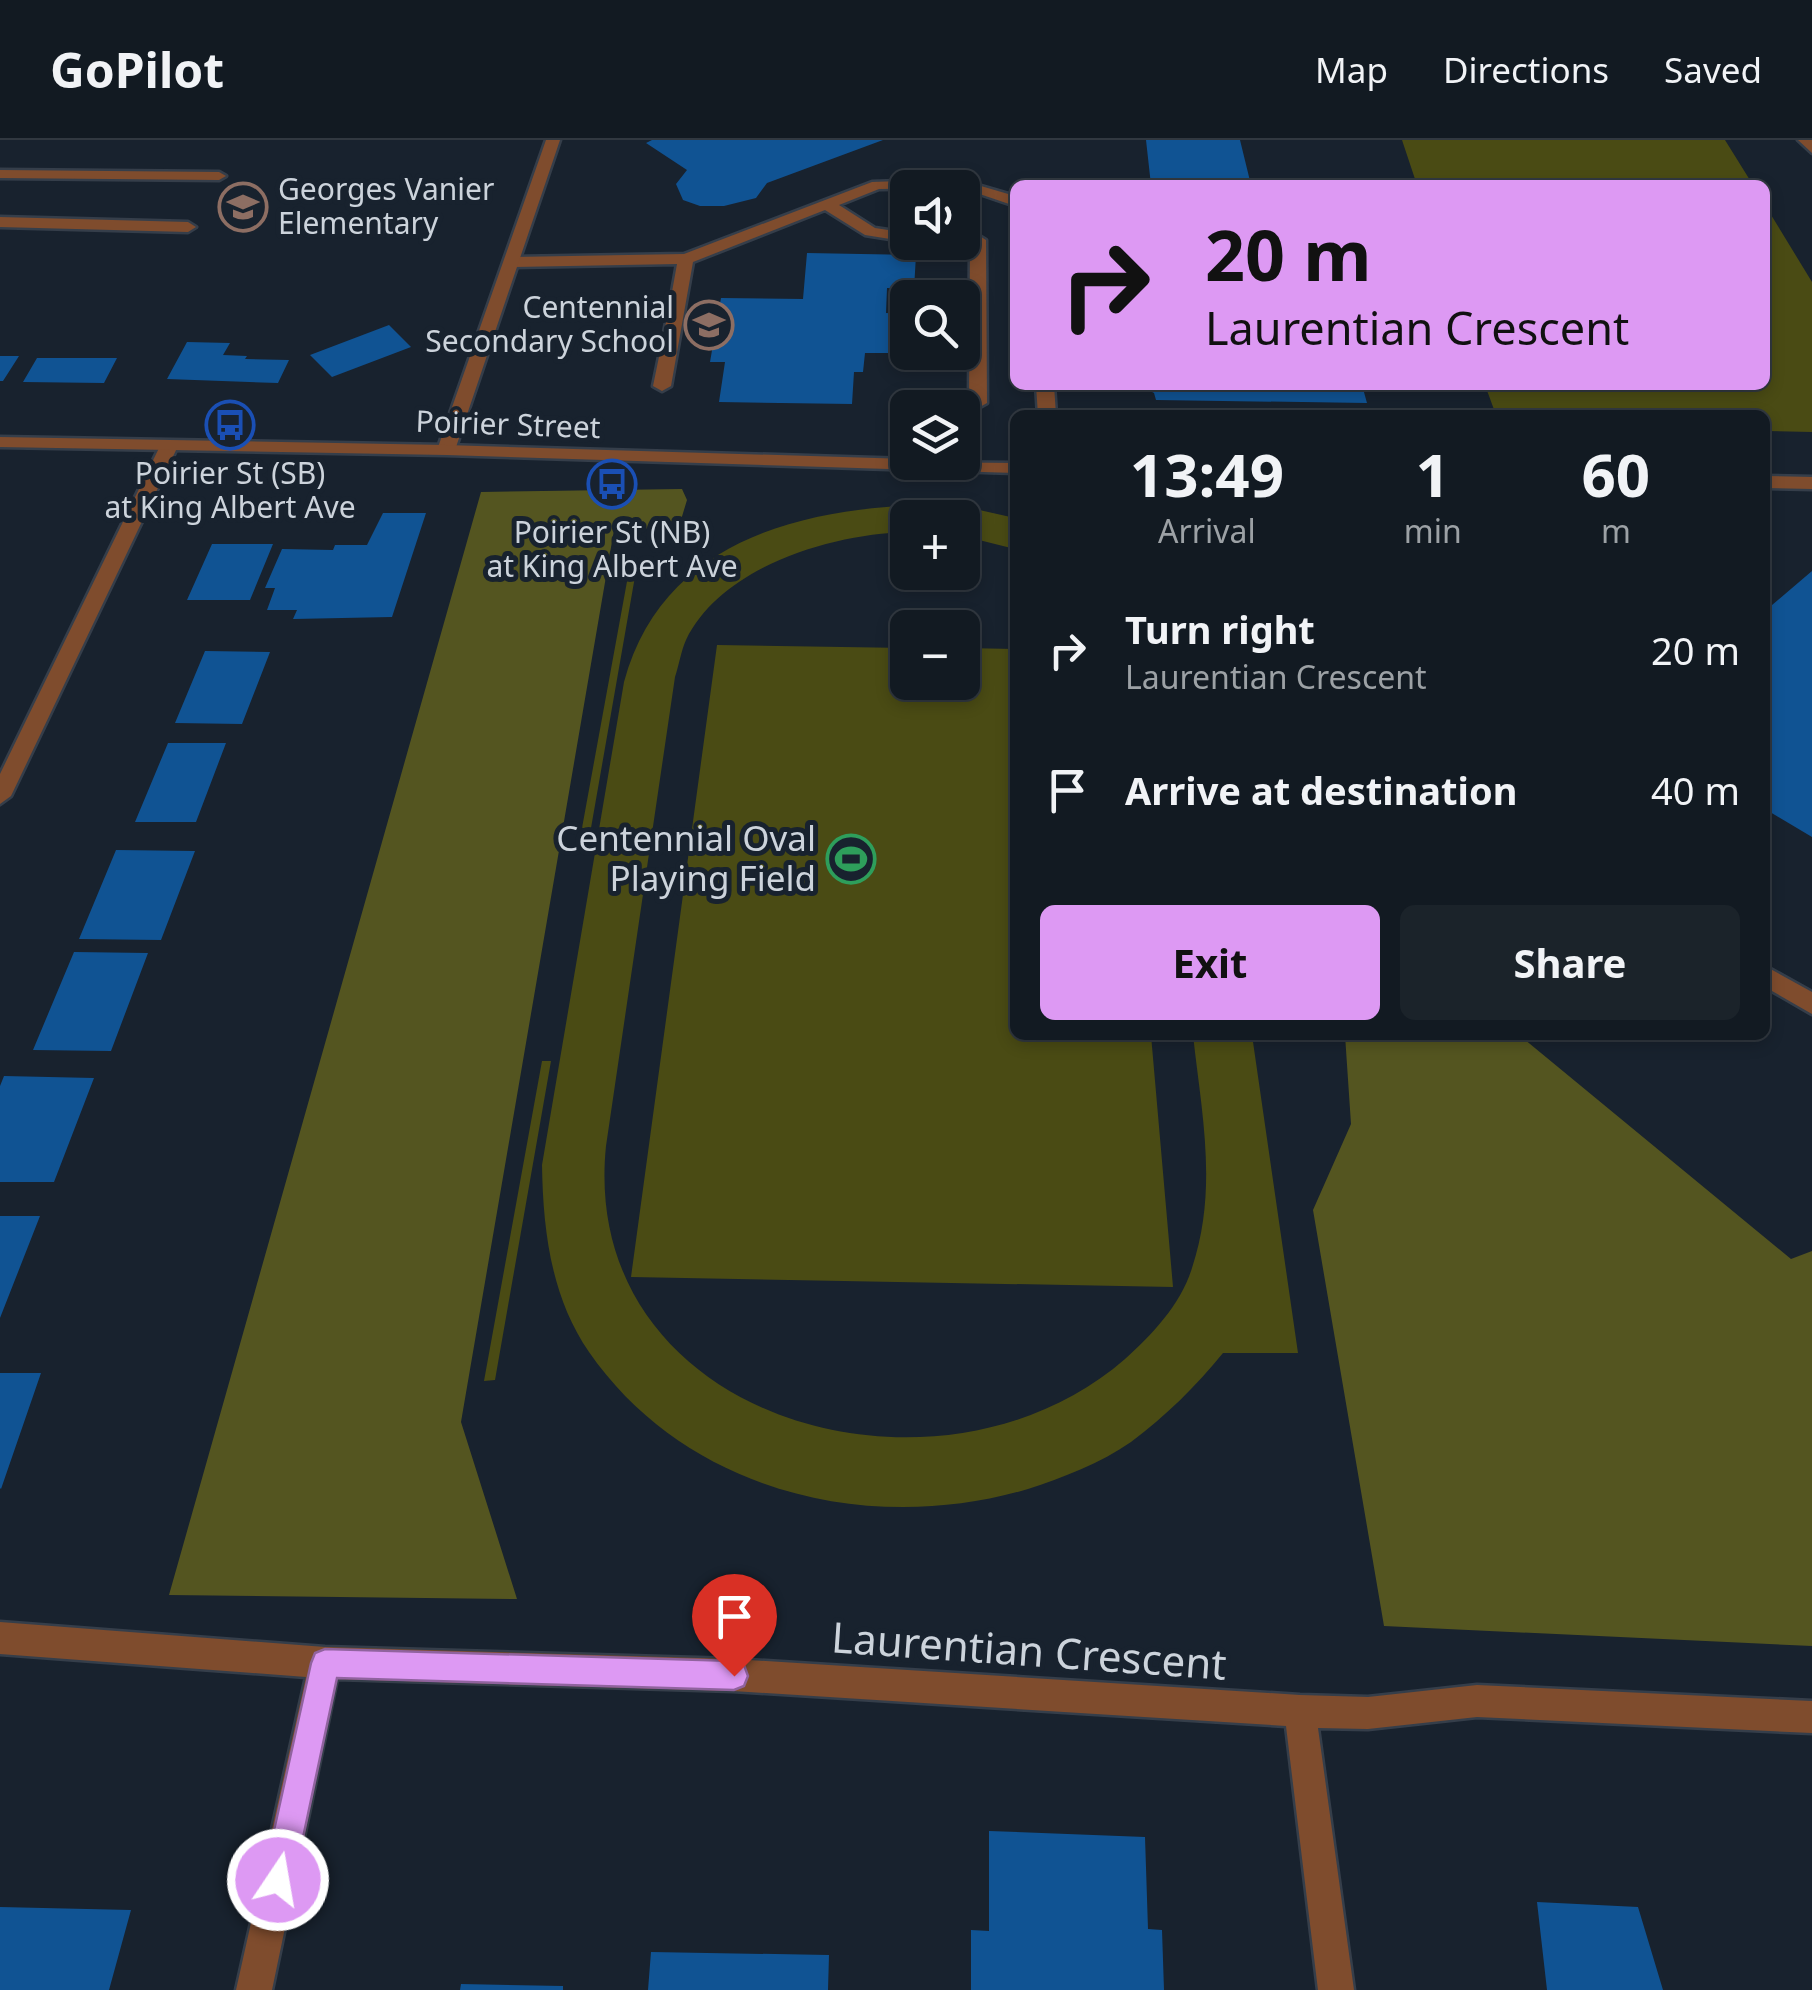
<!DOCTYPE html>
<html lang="en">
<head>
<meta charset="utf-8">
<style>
	:root { --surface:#121a22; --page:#1b232a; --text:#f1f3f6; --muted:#9ca1a5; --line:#313840; --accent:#dd99f3 }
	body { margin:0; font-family:"Noto Sans",sans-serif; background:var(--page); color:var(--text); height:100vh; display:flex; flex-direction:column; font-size:38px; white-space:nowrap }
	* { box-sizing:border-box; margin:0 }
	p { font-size:32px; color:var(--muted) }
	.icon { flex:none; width:55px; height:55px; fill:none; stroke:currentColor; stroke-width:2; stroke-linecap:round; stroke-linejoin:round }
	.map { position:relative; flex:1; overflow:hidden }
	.details { position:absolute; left:1010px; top:270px; width:760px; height:630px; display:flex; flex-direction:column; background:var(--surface); border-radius:15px; box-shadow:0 5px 15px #0003,0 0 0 2px var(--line) }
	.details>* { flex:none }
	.banner { position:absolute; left:1010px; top:40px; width:760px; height:210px; border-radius:15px; box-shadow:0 5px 15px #0003,0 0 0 2px var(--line); background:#dd99f3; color:#111; overflow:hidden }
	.tools { position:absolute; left:890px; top:30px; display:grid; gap:20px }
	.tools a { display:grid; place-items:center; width:90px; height:90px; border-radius:15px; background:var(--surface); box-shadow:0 5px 15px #0003,0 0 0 2px var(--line); font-size:50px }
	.pin { position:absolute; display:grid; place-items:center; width:85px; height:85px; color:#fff; margin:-102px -42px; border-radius:50% 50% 50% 0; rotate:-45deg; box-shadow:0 0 10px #0007 }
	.pin .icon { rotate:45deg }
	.me { position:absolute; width:110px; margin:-55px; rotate:12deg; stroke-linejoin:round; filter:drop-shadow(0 0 8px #0008) }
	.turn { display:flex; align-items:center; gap:35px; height:210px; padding:0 30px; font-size:45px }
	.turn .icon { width:130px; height:130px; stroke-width:2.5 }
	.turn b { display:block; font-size:70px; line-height:85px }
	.eta { display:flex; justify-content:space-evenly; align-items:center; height:170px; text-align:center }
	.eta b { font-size:60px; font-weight:700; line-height:70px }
	.cta { display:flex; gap:20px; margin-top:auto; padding:20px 30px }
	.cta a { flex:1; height:115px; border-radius:15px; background:var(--accent); color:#111; font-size:40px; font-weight:700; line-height:115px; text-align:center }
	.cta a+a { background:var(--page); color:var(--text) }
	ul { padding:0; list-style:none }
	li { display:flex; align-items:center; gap:30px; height:140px; padding:0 30px }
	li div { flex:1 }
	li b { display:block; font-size:38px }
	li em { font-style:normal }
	header { display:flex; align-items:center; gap:60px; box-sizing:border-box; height:140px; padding:0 50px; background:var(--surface); border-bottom:2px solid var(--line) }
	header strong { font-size:48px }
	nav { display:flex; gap:55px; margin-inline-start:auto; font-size:35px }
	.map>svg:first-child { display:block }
</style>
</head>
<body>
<header>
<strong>GoPilot</strong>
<nav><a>Map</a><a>Directions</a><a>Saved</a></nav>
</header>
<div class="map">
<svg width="1812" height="1850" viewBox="0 0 1812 1850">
	<rect width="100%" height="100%" fill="#18222e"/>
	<path fill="#4a4b14" d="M1402 0H1725L1753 45H1417Z
		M1765 65 1812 142V292L1765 291V275H1496L1485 245H1765Z
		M915 365 966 367 1015 378V409L963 396 962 378H908L907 392C832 394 722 426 686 500 681 511 679 525 675 537L606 1006C578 1281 938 1382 1125 1219 1152 1195 1181 1164 1192 1128 1218 1049 1202 976 1193 895H1252L1298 1213H1223C1196 1246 1166 1276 1131 1302 1101 1323 1062 1338 1028 1349 870 1396 686 1352 589 1212 551 1157 543 1090 542 1025L624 542C661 406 789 371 915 365Z
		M630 425H637L591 688H582Z
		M717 505 907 508 908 542H962L963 508 1015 509V895H1151L1173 1147 631 1137Z
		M542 921H551L495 1240 484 1241Z"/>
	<path fill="#545520" d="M682 349 687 360 677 393 615 384 461 1282 517 1459 169 1455 481 352Z
		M1345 895H1519L1791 1119 1812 1111V1506L1384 1486 1313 1070 1351 984Z"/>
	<path fill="#105393" d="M652 0H883L767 43 756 58 724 66H700L683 60 676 44 687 30 646 3Z
		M1146 0H1240L1251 45H1151Z
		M807 113 916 115 914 149 887 148 886 173 908 174 907 213H865L863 232H854L852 264 719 262 725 222H710L721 158 803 159Z
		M389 185 411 207 332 237 310 215Z
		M187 202 230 203 223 215 247 216 245 219 289 220 278 243 167 239Z
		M0 216H19L3 241H0Z
		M37 218H117L104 243 23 242Z
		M1139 245H1362L1367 263 1156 260 1154 253Z
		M383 373H426L392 477 293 479 297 470H267L275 448H265L282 409 333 410 335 405H367Z
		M212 404H273L250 460H187Z
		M1812 431V697L1765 669V471Z
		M205 511 270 512 242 584 175 583Z
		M168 603H226L196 682H135Z
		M116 710 195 711 161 800 79 799Z
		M74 812 148 813 111 911 33 910Z
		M4 936 94 938 54 1042H0V946Z
		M0 1076H40L0 1178Z
		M0 1233H41L1 1349 0 1348Z
		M989 1691 1145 1697 1148 1789 1162 1790 1164 1850H971V1790L989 1791Z
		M1537 1762 1638 1767 1663 1850H1547Z
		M0 1767 131 1770 109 1850H0Z
		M651 1812 829 1815 828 1850H648Z
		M461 1844 563 1846V1850H460Z"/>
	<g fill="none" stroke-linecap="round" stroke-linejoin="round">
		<g stroke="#353e4a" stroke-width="5">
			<path id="service" d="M0 30 219 32 226 36 219 40 0 38Z
				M957 39 1015 56V66L962 48 879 49 839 65 875 88 908 93 909 102 865 95 825 70 693 122 671 246 662 251 653 246 668 173 598 172 590 167 598 162 670 163 677 124 514 127 506 122 514 117 684 114 872 42Z
				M0 77 188 82 196 87 188 92 0 87Z
				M962 95H978L986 100 987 263 978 268 969 263 970 105 956 103 962 102Z
				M1036 245H1054L1056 275H1038Z
				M1765 826 1812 852V874L1765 847Z"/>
		</g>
		<g stroke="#353e4a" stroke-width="5">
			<path id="minor" d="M546 0H560L455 310 452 314H440L437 310Z
				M1798 0H1812V13Z
				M169 301 178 306 11 656 0 664V634L160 306Z
				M0 1482 325 1507 733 1519 1300 1555 1368 1557 1477 1545 1812 1561V1593L1477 1577 1368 1589 1318 1588 1354 1850H1318L1286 1586 733 1551 337 1539 272 1850H236L306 1537 0 1514Z"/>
		</g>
		<g stroke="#353e4a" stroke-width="5">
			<path id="tertiary" d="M0 297 446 305 908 319V322L1015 323V333L446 315 0 307Z
				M1765 336 1812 337V349L1765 348Z"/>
		</g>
		<use href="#service" fill="#7f4c2d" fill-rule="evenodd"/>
		<use href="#minor" fill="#7f4c2d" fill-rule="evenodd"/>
		<use href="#tertiary" fill="#7f4c2d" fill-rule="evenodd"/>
	</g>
	<path fill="#dd99f3" stroke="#90639e" stroke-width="2.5" d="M325 1509 734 1521 744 1525 748 1536 744 1546 734 1550 337 1538 294 1740 290 1751 278 1755 267 1751 263 1740 311 1523 315 1513Z"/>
	<defs>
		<g id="school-ring" transform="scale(2.5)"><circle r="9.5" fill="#18222e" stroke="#8d6e63" stroke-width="1.5"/><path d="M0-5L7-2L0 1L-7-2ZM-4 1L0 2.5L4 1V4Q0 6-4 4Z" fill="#8d6e63"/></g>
		<g id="bus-ring" transform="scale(2.5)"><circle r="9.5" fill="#18222e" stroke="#1a4fb4" stroke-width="1.5"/><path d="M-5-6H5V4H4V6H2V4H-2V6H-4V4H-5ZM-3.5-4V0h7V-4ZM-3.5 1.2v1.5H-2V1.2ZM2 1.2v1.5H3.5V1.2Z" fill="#1a4fb4"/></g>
		<g id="stadium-ring" transform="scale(2.5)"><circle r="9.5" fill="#18222e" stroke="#2e9e5b" stroke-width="1.5"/><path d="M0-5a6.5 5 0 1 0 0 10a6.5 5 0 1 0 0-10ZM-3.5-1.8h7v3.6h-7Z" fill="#2e9e5b"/></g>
	</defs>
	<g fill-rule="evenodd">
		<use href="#school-ring" x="243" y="67"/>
		<use href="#school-ring" x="709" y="185"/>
		<use href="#bus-ring" x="230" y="285"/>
		<use href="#bus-ring" x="612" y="344"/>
		<use href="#stadium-ring" x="851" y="719"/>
	</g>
	<g text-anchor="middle" stroke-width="10" stroke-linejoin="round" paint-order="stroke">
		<g font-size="30" fill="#ccd3db" stroke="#18222e">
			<text x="278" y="60" text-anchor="start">Georges Vanier<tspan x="278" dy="34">Elementary</tspan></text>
			<text x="674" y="178" text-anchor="end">Centennial<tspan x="674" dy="34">Secondary School</tspan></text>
			<text x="230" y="344">Poirier St (SB)<tspan x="230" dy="34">at King Albert Ave</tspan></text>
			<text x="612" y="403">Poirier St (NB)<tspan x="612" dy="34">at King Albert Ave</tspan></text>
		</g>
		<g font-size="30" fill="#ccd3db" stroke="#18222e">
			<text transform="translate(508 285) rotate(2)" y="10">Poirier Street</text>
		</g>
		<g font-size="35" fill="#ccd3db" stroke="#18222e" text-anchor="end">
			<text x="816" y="711">Centennial Oval<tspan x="816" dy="40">Playing Field</tspan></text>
		</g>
		<g font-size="42" fill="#ccd3db" stroke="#18222e">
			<text transform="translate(1029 1511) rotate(4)" y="15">Laurentian Crescent</text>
		</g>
	</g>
</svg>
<div class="tools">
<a><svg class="icon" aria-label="sound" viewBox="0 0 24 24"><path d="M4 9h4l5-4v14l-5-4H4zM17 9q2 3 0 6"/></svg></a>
<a><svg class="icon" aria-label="search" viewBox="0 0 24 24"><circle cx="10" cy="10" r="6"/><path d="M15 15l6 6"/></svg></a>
<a><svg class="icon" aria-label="layers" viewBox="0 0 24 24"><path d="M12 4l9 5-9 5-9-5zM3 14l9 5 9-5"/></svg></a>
<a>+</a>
<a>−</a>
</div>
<div class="pin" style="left:734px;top:1536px;background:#d93025"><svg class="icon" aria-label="arrive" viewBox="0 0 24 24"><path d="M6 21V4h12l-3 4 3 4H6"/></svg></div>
<svg class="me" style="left:278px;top:1740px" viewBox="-20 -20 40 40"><circle r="17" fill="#dd99f3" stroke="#fff" stroke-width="3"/><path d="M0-11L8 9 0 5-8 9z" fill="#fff"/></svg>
<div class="banner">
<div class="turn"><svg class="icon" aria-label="right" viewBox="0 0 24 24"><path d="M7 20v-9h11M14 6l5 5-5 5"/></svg><div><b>20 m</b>Laurentian Crescent</div></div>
</div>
<section class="details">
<div class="eta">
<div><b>13:49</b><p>Arrival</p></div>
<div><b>1</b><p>min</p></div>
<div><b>60</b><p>m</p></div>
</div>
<ul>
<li><svg class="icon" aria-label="right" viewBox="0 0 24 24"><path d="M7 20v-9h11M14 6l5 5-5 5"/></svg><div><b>Turn right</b><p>Laurentian Crescent</p></div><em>20 m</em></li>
<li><svg class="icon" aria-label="arrive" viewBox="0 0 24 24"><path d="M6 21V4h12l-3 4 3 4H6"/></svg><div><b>Arrive at destination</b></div><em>40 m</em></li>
</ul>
<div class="cta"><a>Exit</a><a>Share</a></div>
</section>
</div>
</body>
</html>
